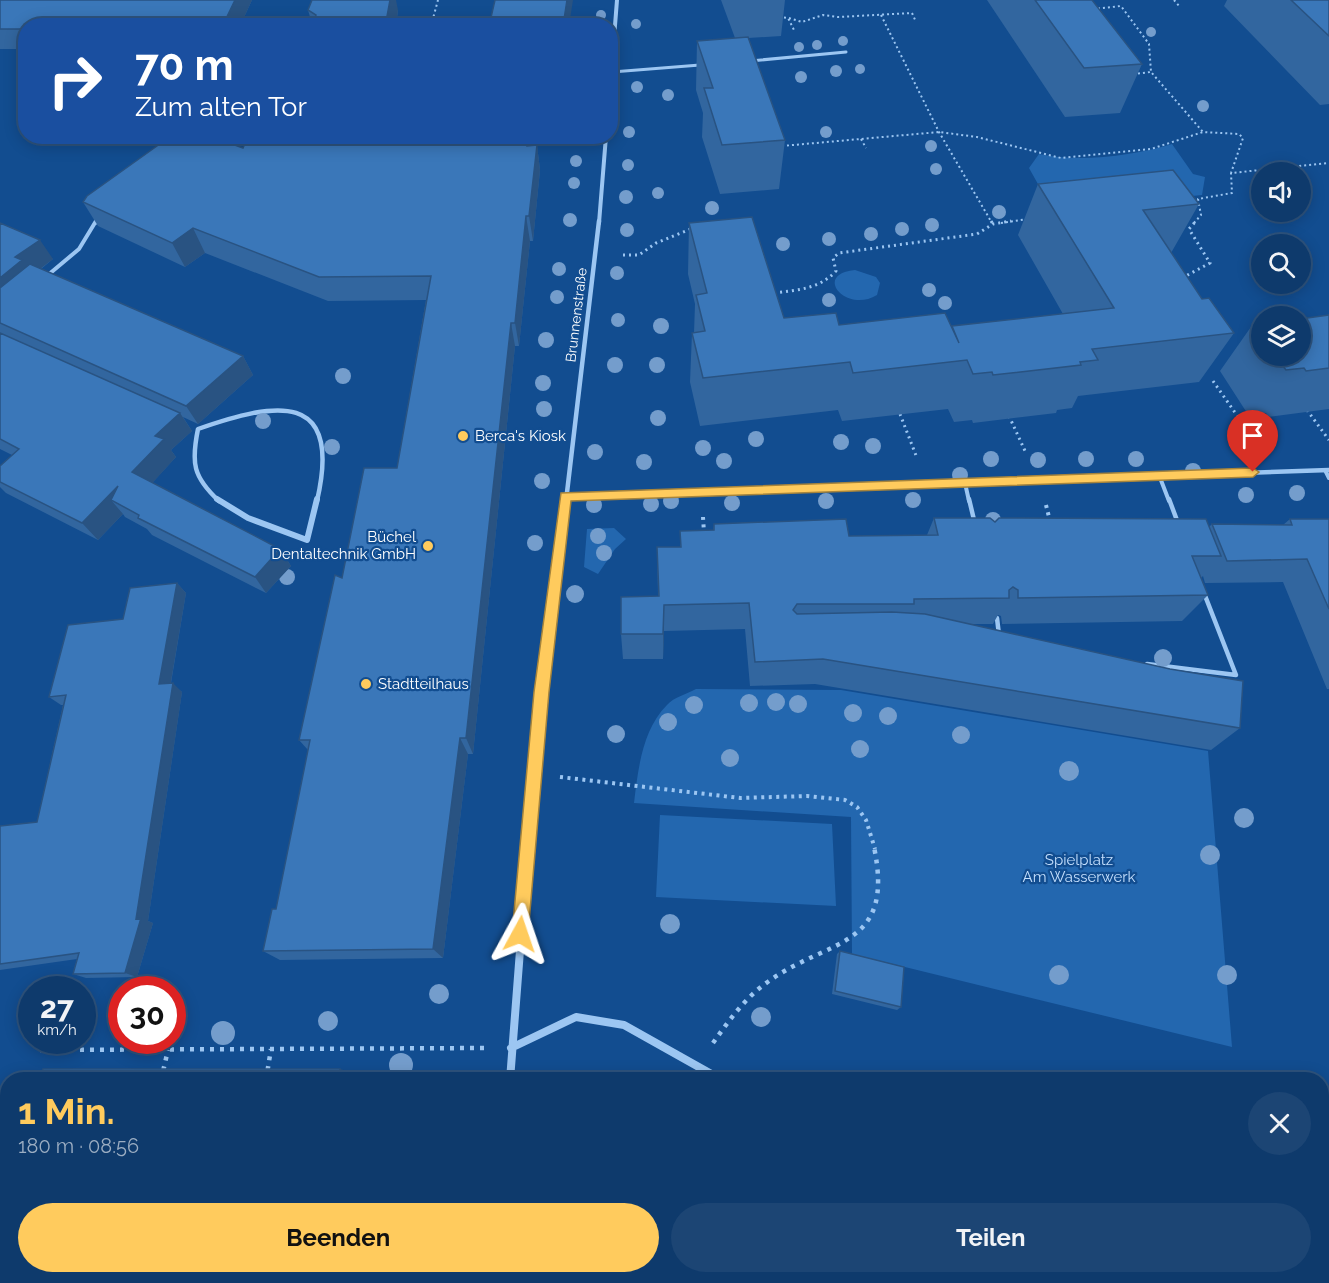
<!DOCTYPE html>
<html lang="de">
<head>
<meta charset="utf-8">
<style>
	:root { --surface:#0e3a6c; --page:#1c4574; --text:#f1f3f6; --muted:#9badc2; --line:#2e547f; --accent:#ffcb5d }
	body { margin:0; font-family:Raleway,sans-serif; background:var(--page); color:var(--text); height:100vh; display:flex; flex-direction:column; font-size:22px; white-space:nowrap }
	* { box-sizing:border-box; margin:0 }
	p { font-size:20px; color:var(--muted) }
	.icon { flex:none; width:33px; height:33px; fill:none; stroke:currentColor; stroke-width:2; stroke-linecap:round; stroke-linejoin:round }
	.map { position:relative; flex:1; overflow:hidden }
	.side { position:absolute; left:0px; top:1072px; width:1329px; height:212px; display:flex; flex-direction:column; background:var(--surface); border-radius:24px 24px 0 0; box-shadow:0 3px 15px #0003,0 0 0 2px var(--line) }
	.side>* { flex:none }
	.hud { position:absolute; left:18px; top:18px; width:600px; height:126px; border-radius:24px; box-shadow:0 3px 15px #0003,0 0 0 2px var(--line); background:#1a4fa0; color:#fff; overflow:hidden }
	.tools { position:absolute; left:1251px; top:162px; display:grid; gap:12px }
	.tools a { display:grid; place-items:center; width:60px; height:60px; border-radius:50%; background:var(--surface); box-shadow:0 3px 15px #0003,0 0 0 2px var(--line); font-size:30px }
	.speed { position:absolute; left:18px; top:976px; display:flex; gap:12px; font-size:30px; font-weight:700; text-align:center }
	.speed>* { display:grid; place-content:center; width:78px; height:78px; border-radius:50%; background:var(--surface); box-shadow:0 3px 15px #0003,0 0 0 2px var(--line); line-height:1 }
	.speed small { font-size:15px; font-weight:400 }
	.speed .limit { border:9px solid #d22; background:#fff; color:#111 }
	.pin { position:absolute; display:grid; place-items:center; width:51px; height:51px; color:#fff; margin:-62px -26px; border-radius:50% 50% 50% 0; rotate:-45deg; box-shadow:0 0 6px #0007 }
	.pin .icon { rotate:45deg }
	.me { position:absolute; width:66px; margin:-33px; rotate:5deg; stroke-linejoin:round; filter:drop-shadow(0 0 4px #0008) }
	.turn { display:flex; align-items:center; gap:21px; height:126px; padding:0 18px; font-size:27px }
	.turn .icon { width:78px; height:78px; stroke-width:2.5 }
	.turn b { display:block; font-size:42px; line-height:51px }
	.round { display:grid; place-items:center; flex:none; width:63px; height:63px; border-radius:32px; background:var(--page) }
	.overview { display:flex; align-items:center; justify-content:space-between; height:102px; padding:0 18px }
	h1 { font-size:36px; font-weight:700; line-height:45px; color:var(--accent) }
	.primary-button { display:flex; gap:12px; margin-top:auto; padding:12px 18px }
	.primary-button a { flex:1; height:69px; border-radius:36px; background:var(--accent); color:#111; font-size:24px; font-weight:700; line-height:69px; text-align:center }
	.primary-button a+a { background:var(--page); color:var(--text) }
	.map>svg:first-child { display:block }
</style>
</head>
<body>
<div class="map">
<svg width="1329" height="1283" viewBox="0 0 1329 1283">
	<rect width="100%" height="100%" fill="#124d90"/>
	<path fill="#2367af" d="M1172 144 1193 174 1205 177 1202 195 1141 201 1048 202 1029 168 1039 154C1078 163 1133 156 1172 144Z
		M855 270 876 277 880 283 877 295C846 314 812 274 855 270Z
		M614 528 626 539 615 549 598 574 584 567 587 529Z
		M696 689 841 690 1208 751 1232 1047 852 954 851 817 634 803C638 770 642 730 667 705 674 697 687 694 696 689Z
		M660 815 832 824 836 906 656 897Z"/>
	<g fill="none" stroke-linecap="round" stroke-linejoin="round">
		<path stroke="#9cc6f2" stroke-width="2" stroke-dasharray="2 3" stroke-linecap="butt" d="M1174 0 1180 7
			M1093 9 1121 6 1149 44 1151 72 1203 132
			M881 15 939 132 992 223
			M779 17 788 18 794 30
			M789 18 802 22 823 15 838 17 912 13 916 22
			M431 26 438 0
			M1133 74 1151 72
			M861 139 866 148
			M782 146 939 132 977 137 1061 158 1151 149 1203 132 1239 134 1243 138 1231 173
			M1001 223 1027 219
			M1194 223 1201 215 1198 199 1232 193 1231 173 1329 163"/>
		<path stroke="#9cc6f2" stroke-width="3" stroke-dasharray="2 4" stroke-linecap="butt" d="M991 221 993 224
			M623 255H639L656 243 693 228
			M1182 278 1210 263 1189 229 1196 221
			M774 293C798 290 819 289 836 271L833 258 839 253 977 234 993 224 1011 221
			M1213 381 1257 444
			M1307 410 1329 440
			M900 414 917 458
			M1009 416 1026 453"/>
		<path stroke="#9cc6f2" stroke-width="4" stroke-dasharray="3 4.5" stroke-linecap="butt" d="M1046 505 1050 521
			M703 517 704 533
			M560 777 740 798 807 796 845 800 857 807 866 820 875 849"/>
		<path stroke="#9cc6f2" stroke-width="4.5" stroke-dasharray="4 6" stroke-linecap="butt" d="M713 1043C730 1019 747 995 772 979 831 938 895 948 874 847
			M40 1050 484 1048
			M161 1080 168 1050
			M266 1080 271 1049"/>
		<path stroke="#9cc6f2" stroke-width="3" d="M750 61 846 52
			M612 72 700 65
			M158 136 168 143
			M96 223 98 219"/>
		<path stroke="#9cc6f2" stroke-width="4" d="M48 275 79 249 96 221
			M1325 470 1329 478
			M1159 475 1169 501
			M965 483 969 501"/>
		<path stroke="#9cc6f2" stroke-width="4.5" d="M969 499 975 524
			M1169 499 1178 523
			M997 618 999 635
			M1147 664 1236 675 1204 593"/>
		<path stroke="#9cc6f2" stroke-width="4" d="M610 89 617 0
			M599 223 606 136"/>
		<path stroke="#9cc6f2" stroke-width="4.5" d="M565 496 1329 470
			M219 501C193 477 191 463 198 429 275 402 343 389 317 501
			M566 501 599 221"/>
		<path stroke="#9cc6f2" stroke-width="6" d="M217 499 248 518 307 540 317 499
			M527 849 533 774 566 499"/>
		<path stroke="#9cc6f2" stroke-width="8" d="M511 1048 576 1017 624 1025 722 1080
			M510 1080 528 847
			M1074 1276 1086 1283
			M446 1283 449 1276"/>
	</g>
	<g fill="#749dcc">
		<circle cx="601" cy="15" r="5"/>
		<circle cx="636" cy="24" r="5"/>
		<circle cx="1151" cy="32" r="5"/>
		<circle cx="843" cy="41" r="5"/>
		<circle cx="817" cy="45" r="5"/>
		<circle cx="799" cy="47" r="5"/>
		<circle cx="860" cy="69" r="5"/>
		<circle cx="836" cy="71" r="6"/>
		<circle cx="801" cy="77" r="6"/>
		<circle cx="637" cy="87" r="6"/>
		<circle cx="668" cy="95" r="6"/>
		<circle cx="1203" cy="106" r="6"/>
		<circle cx="629" cy="132" r="6"/>
		<circle cx="826" cy="132" r="6"/>
		<circle cx="931" cy="146" r="6"/>
		<circle cx="576" cy="161" r="6"/>
		<circle cx="628" cy="165" r="6"/>
		<circle cx="936" cy="169" r="6"/>
		<circle cx="574" cy="183" r="6"/>
		<circle cx="658" cy="193" r="6"/>
		<circle cx="626" cy="197" r="7"/>
		<circle cx="712" cy="208" r="7"/>
		<circle cx="999" cy="212" r="7"/>
		<circle cx="570" cy="220" r="7"/>
		<circle cx="932" cy="225" r="7"/>
		<circle cx="902" cy="229" r="7"/>
		<circle cx="627" cy="230" r="7"/>
		<circle cx="871" cy="234" r="7"/>
		<circle cx="829" cy="239" r="7"/>
		<circle cx="783" cy="244" r="7"/>
		<circle cx="559" cy="269" r="7"/>
		<circle cx="617" cy="273" r="7"/>
		<circle cx="929" cy="290" r="7"/>
		<circle cx="557" cy="297" r="7"/>
		<circle cx="829" cy="300" r="7"/>
		<circle cx="945" cy="303" r="7"/>
		<circle cx="618" cy="320" r="7"/>
		<circle cx="661" cy="326" r="8"/>
		<circle cx="546" cy="340" r="8"/>
		<circle cx="615" cy="365" r="8"/>
		<circle cx="657" cy="365" r="8"/>
		<circle cx="343" cy="376" r="8"/>
		<circle cx="543" cy="383" r="8"/>
		<circle cx="544" cy="409" r="8"/>
		<circle cx="658" cy="418" r="8"/>
		<circle cx="263" cy="421" r="8"/>
		<circle cx="756" cy="439" r="8"/>
		<circle cx="841" cy="442" r="8"/>
		<circle cx="873" cy="446" r="8"/>
		<circle cx="332" cy="447" r="8"/>
		<circle cx="703" cy="448" r="8"/>
		<circle cx="595" cy="452" r="8"/>
		<circle cx="991" cy="459" r="8"/>
		<circle cx="1086" cy="459" r="8"/>
		<circle cx="1136" cy="459" r="8"/>
		<circle cx="1038" cy="460" r="8"/>
		<circle cx="724" cy="461" r="8"/>
		<circle cx="644" cy="462" r="8"/>
		<circle cx="1193" cy="471" r="8"/>
		<circle cx="960" cy="475" r="8"/>
		<circle cx="542" cy="481" r="8"/>
		<circle cx="1297" cy="493" r="8"/>
		<circle cx="1246" cy="495" r="8"/>
		<circle cx="913" cy="500" r="8"/>
		<circle cx="671" cy="501" r="8"/>
		<circle cx="826" cy="501" r="8"/>
		<circle cx="732" cy="503" r="8"/>
		<circle cx="651" cy="504" r="8"/>
		<circle cx="594" cy="505" r="8"/>
		<circle cx="993" cy="520" r="8"/>
		<circle cx="598" cy="536" r="8"/>
		<circle cx="535" cy="543" r="8"/>
		<circle cx="604" cy="553" r="8"/>
		<circle cx="287" cy="577" r="8"/>
		<circle cx="575" cy="594" r="9"/>
		<circle cx="1163" cy="658" r="9"/>
		<circle cx="776" cy="702" r="9"/>
		<circle cx="749" cy="703" r="9"/>
		<circle cx="798" cy="704" r="9"/>
		<circle cx="694" cy="705" r="9"/>
		<circle cx="853" cy="713" r="9"/>
		<circle cx="888" cy="716" r="9"/>
		<circle cx="668" cy="722" r="9"/>
		<circle cx="616" cy="734" r="9"/>
		<circle cx="961" cy="735" r="9"/>
		<circle cx="860" cy="749" r="9"/>
		<circle cx="730" cy="758" r="9"/>
		<circle cx="1069" cy="771" r="10"/>
		<circle cx="1244" cy="818" r="10"/>
		<circle cx="1210" cy="855" r="10"/>
		<circle cx="670" cy="924" r="10"/>
		<circle cx="1059" cy="975" r="10"/>
		<circle cx="1227" cy="975" r="10"/>
		<circle cx="439" cy="994" r="10"/>
		<circle cx="761" cy="1017" r="10"/>
		<circle cx="328" cy="1021" r="10"/>
		<circle cx="223" cy="1033" r="12"/>
		<circle cx="401" cy="1065" r="12"/>
	</g>
	<path fill="#32669f" d="M0 0H252L240 26H26V49H0Z
		M721 0H785L781 36 748 38 785 140 779 189 720 194 702 137 703 113 696 90 697 41 735 38Z
		M987 0H1092L1142 64 1120 113 1065 117Z
		M1227 0H1329V104L1320 105 1224 6Z
		M308 10H398L396 26H312V24Z
		M537 145 540 170 533 241H530L519 346H515L473 754H468L443 958 280 960 263 951 276 909 308 750 299 740 342 578 397 468 426 300 328 301 205 253 185 267 98 226 83 202 243 148Z
		M1038 184 1199 204 1171 253 1202 299 1234 333 1199 382 1078 396 1072 408 1057 410 1056 413 973 423 972 420 954 422 948 409 842 421 838 410 700 426 690 382 692 333H694L695 304 688 274 689 223 784 318 839 325 952 327 1063 314 1018 235Z
		M0 223 53 259 41 269 243 356 253 375 198 424 183 417 192 431 171 450 176 457 152 483 280 549 291 566 266 593 152 535 147 529 125 517 123 514 98 540 6 493 0 487V466L12 455 0 449Z
		M1329 315V409L1268 417 1266 413 1249 416 1220 371 1253 324 1262 323V356H1300Z
		M934 518 995 522 1209 527 1212 524 1283 525 1290 519H1329V689H1327L1283 582 1205 583 1203 576 1201 578 1208 595 1182 621 1002 624 1001 616 998 615 993 624H970L1240 728 1211 750 815 684 750 686 745 629 664 631 663 659H623L621 634 658 596 657 547H680V531L713 530 714 524 849 536 927 535Z
		M177 583 186 593 171 683 182 692 148 921 153 923 137 977 86 978 73 974 77 959 0 970V826L37 822 63 705H61L49 697 123 619Z
		M840 951 901 1007 897 1010 832 994 837 954Z
		M1214 1276H1322L1329 1283H1228Z"/>
	<path fill="#295382" d="M235 0H252L240 26H223Z
		M390 0H396L398 10 396 26H377Z
		M567 0H573L569 26H563Z
		M528 136H533L530 170 527 146Z
		M537 145 540 170 533 241 529 216Z
		M526 216 530 241 519 346 515 323Z
		M193 228 205 253 185 267 172 243Z
		M40 240 53 259 32 275 0 310V278L15 257Z
		M511 323 515 346 473 754 466 738Z
		M243 356 253 375 198 424 186 406Z
		M180 413 192 431 171 450 176 457 146 490 132 472 155 436Z
		M118 486 111 500 123 514 98 540 82 523Z
		M280 549 291 566 266 593 255 577Z
		M177 583 186 593 169 693 159 684Z
		M664 605V631L663 659V634Z
		M173 683 182 692 148 921 153 923 137 977 125 973 136 919Z
		M460 738 468 754 443 958 433 949Z
		M340 1069 357 1074 356 1080H338Z"/>
	<path fill="#3a77b9" stroke="#295382" stroke-width="1.5" d="M0 0H235L223 25 26 26V29H0Z
		M312 0H390L386 22 377 26H312L316 15 308 10Z
		M495 0H567L563 26H489Z
		M1035 0H1092L1142 64 1084 68Z
		M1291 0H1329V36Z
		M748 37 785 140 722 145 704 88H713L697 41Z
		M171 136H210L243 148 248 136H528L527 146 537 145 529 216H526L515 323H511L466 738H460L433 949 263 951 272 909H276L310 740H299L335 575 342 578 364 468H397L431 276 319 277 193 228 172 243 83 202 87 196Z
		M1173 170 1199 204 1143 210 1202 299 1209 298 1234 333 1092 349 1098 360 1080 362 1081 365 993 375 992 372 973 374 967 360 853 373 850 362 703 378 692 333 705 331 696 295 707 293 689 223 752 217 784 318 836 313 839 325 945 313 959 343 952 326 1114 308 1038 184Z
		M0 223 40 240 15 257 22 260 0 278Z
		M30 264 243 356 186 406 0 323V288Z
		M1329 315V368L1306 371 1304 368 1286 370 1275 356H1300V319Z
		M1262 323V336L1253 324Z
		M0 333 180 413 155 436 164 439 132 472 280 549 255 577 138 518 139 515 111 500 118 486 82 523 0 482V466L19 449 0 439Z
		M934 518H990L995 522 999 518 1206 519 1221 556H1192L1208 595 1018 598V590L1013 587 1009 590V598L914 599V604H797L793 610 797 614 892 612 925 614 1170 669 1243 681 1240 728 823 659 755 662 749 603 664 605 663 634H621V597L659 596 657 547H681L680 531 714 530V524L846 519 849 536 938 535Z
		M1290 519H1329V609L1307 559 1227 561 1212 524 1292 525Z
		M177 583 159 684 173 683 136 919 141 918 125 973 73 974 79 953 0 964V826L37 822 66 695 49 697 68 625 123 619 130 588Z
		M840 951 904 967 901 1007 835 991Z
		M43 1069H340L338 1080H40Z
		M8 1183V1223H0V1207Z
		M1322 1183 1329 1186V1283H1241L1227 1276H1322Z"/>
	<path fill="#ffcb5d" stroke="#a6843c" stroke-width="1.5" d="M1253 468 1259 472 1253 477 571 501 549 692 528 934 526 939 520 942 514 939 512 934 534 692 561 493Z"/>
	<g fill="#ffcb5d" stroke="#124d90" stroke-width="2">
		<circle cx="463" cy="436" r="6"/>
		<circle cx="428" cy="546" r="6"/>
		<circle cx="366" cy="684" r="6"/>
	</g>
	<g text-anchor="middle" stroke-width="4.5" stroke-linejoin="round" paint-order="stroke">
		<g font-size="14" fill="#fff" stroke="#124d90">
			<text transform="translate(576 315) rotate(-83)" y="5">Brunnenstraße</text>
		</g>
		<g font-size="15" fill="#fff" stroke="#124d90" text-anchor="start">
			<text x="475" y="441">Berca's Kiosk</text>
			<text x="416" y="542" text-anchor="end">Büchel<tspan x="416" dy="17">Dentaltechnik GmbH</tspan></text>
			<text x="378" y="689">Stadtteilhaus</text>
		</g>
		<g font-size="15" fill="#c4dffd" stroke="#124d90">
			<text x="1079" y="865">Spielplatz<tspan x="1079" dy="17">Am Wasserwerk</tspan></text>
		</g>
	</g>
</svg>
<div class="tools">
<a><svg class="icon" aria-label="sound" viewBox="0 0 24 24"><path d="M4 9h4l5-4v14l-5-4H4zM17 9q2 3 0 6"/></svg></a>
<a><svg class="icon" aria-label="search" viewBox="0 0 24 24"><circle cx="10" cy="10" r="6"/><path d="M15 15l6 6"/></svg></a>
<a><svg class="icon" aria-label="layers" viewBox="0 0 24 24"><path d="M12 4l9 5-9 5-9-5zM3 14l9 5 9-5"/></svg></a>
</div>
<div class="speed"><div>27<small>km/h</small></div><div class="limit">30</div></div>
<div class="pin" style="left:1253px;top:472px;background:#d93025"><svg class="icon" aria-label="arrive" viewBox="0 0 24 24"><path d="M6 21V4h12l-3 4 3 4H6"/></svg></div>
<svg class="me" style="left:520px;top:934px" viewBox="-20 -20 40 40"><path d="M0-17L14 15 0 8-14 15z" fill="#ffcb5d" stroke="#fff" stroke-width="4"/></svg>
<div class="hud">
<div class="turn"><svg class="icon" aria-label="right" viewBox="0 0 24 24"><path d="M7 20v-9h11M14 6l5 5-5 5"/></svg><div><b>70 m</b>Zum alten Tor</div></div>
</div>
<section class="side">
<div class="overview"><div><h1>1 Min.</h1><p>180 m · 08:56</p></div><a class="round"><svg class="icon" aria-label="close" viewBox="0 0 24 24"><path d="M6 6l12 12M18 6L6 18"/></svg></a></div>
<div class="primary-button"><a>Beenden</a><a>Teilen</a></div>
</section>
</div>
</body>
</html>
